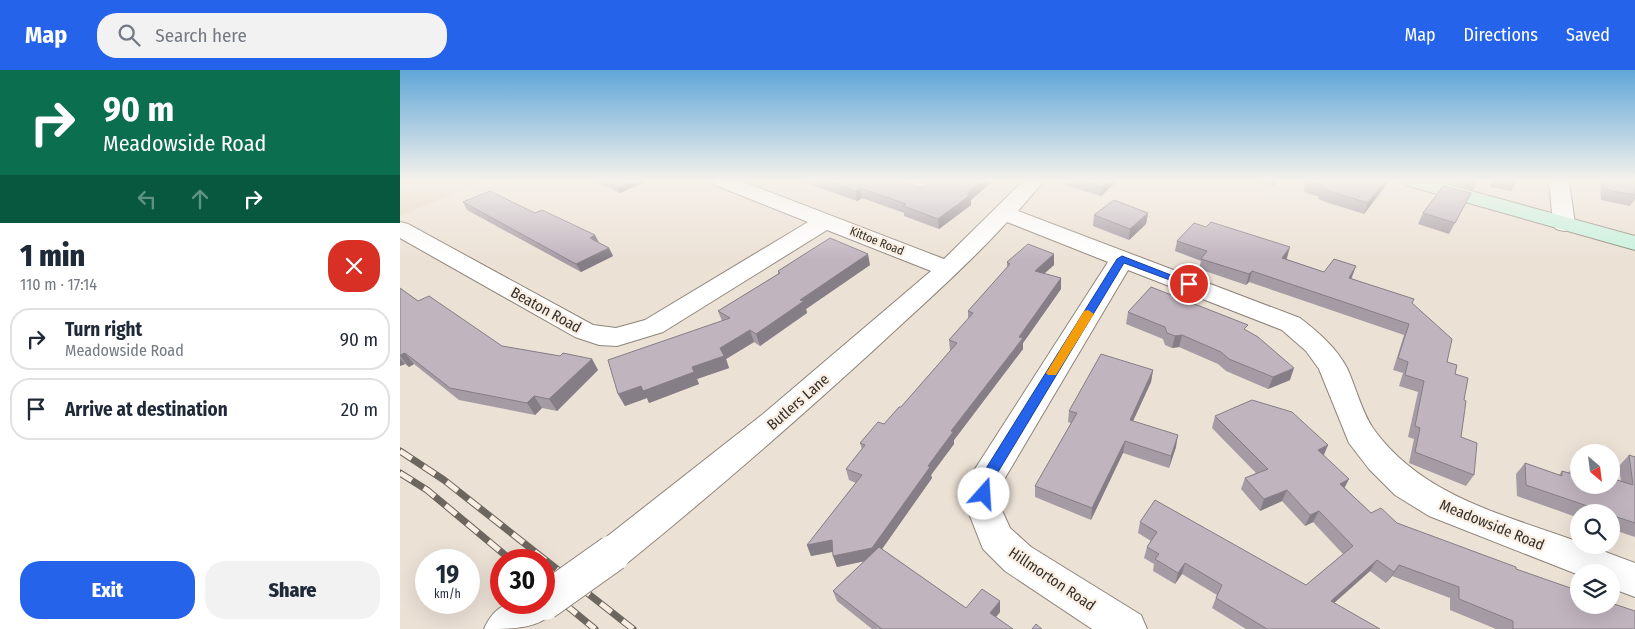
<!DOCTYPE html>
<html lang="en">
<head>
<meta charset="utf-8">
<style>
	:root { --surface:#fff; --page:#f2f2f3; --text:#1f2937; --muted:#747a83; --line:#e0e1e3; --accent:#2563eb }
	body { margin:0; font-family:"Fira Sans Condensed",sans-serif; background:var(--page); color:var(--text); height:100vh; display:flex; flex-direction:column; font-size:19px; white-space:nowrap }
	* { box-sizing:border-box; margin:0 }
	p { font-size:16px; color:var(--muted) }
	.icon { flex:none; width:28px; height:28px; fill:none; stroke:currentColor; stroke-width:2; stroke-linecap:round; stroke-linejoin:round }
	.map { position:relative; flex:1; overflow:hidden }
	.sheet { display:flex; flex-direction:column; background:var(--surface); width:400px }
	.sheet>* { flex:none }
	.hud { background:#0b6e4f; color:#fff; overflow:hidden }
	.needle { width:32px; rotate:152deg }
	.controls { position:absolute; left:1170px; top:374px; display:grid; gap:10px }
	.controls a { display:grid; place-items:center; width:50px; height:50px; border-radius:50%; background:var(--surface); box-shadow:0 5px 20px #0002; font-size:25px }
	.speed { position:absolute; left:15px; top:479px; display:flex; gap:10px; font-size:25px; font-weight:700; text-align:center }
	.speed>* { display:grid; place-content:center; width:65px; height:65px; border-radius:50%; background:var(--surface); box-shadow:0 5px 20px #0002; line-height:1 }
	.speed small { font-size:12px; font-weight:400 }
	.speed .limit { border:8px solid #d22; background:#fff; color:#111 }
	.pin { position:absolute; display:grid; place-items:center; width:42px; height:42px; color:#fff; margin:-21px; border:2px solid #fff; border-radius:50%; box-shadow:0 1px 5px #0007 }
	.me { position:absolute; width:55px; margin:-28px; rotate:19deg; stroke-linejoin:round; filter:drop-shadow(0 0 4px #0008) }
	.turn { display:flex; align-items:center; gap:18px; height:105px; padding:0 20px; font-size:22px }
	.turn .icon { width:65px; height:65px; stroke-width:2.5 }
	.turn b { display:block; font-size:35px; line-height:42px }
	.lanes { display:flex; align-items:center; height:48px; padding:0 20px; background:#0003; justify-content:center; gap:25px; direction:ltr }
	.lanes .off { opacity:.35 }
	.round { display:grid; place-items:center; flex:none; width:52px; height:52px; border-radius:20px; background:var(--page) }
	.head { display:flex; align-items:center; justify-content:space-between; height:85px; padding:0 20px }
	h1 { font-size:30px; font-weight:800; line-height:38px }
	.primary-button { display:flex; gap:10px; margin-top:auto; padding:10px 20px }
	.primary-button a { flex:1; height:58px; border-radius:20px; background:var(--accent); color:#fff; font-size:20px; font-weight:800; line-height:58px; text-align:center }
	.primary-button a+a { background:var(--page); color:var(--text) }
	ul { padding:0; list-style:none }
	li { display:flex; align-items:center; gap:15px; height:62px; margin:0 10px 8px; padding:0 10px; border:2px solid var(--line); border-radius:20px }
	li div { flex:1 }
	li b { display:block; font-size:19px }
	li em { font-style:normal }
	header { display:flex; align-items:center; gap:30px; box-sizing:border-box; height:70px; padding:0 25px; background:var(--accent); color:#fff }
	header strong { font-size:24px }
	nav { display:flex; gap:28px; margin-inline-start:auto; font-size:18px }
	.search { width:350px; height:45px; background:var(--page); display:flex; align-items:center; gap:12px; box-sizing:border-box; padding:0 18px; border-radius:20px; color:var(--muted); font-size:19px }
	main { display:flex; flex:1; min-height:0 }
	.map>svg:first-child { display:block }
</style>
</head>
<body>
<header>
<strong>Map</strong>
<div class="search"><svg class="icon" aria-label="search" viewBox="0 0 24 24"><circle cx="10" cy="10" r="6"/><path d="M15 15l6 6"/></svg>Search here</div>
<nav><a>Map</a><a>Directions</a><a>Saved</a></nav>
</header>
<main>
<section class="sheet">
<div class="hud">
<div class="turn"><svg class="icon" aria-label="right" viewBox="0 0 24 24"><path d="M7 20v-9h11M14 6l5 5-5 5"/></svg><div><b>90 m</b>Meadowside Road</div></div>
<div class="lanes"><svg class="icon off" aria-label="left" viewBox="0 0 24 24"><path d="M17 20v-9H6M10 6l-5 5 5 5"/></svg><svg class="icon off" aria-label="ahead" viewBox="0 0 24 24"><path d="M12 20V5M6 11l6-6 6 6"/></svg><svg class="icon" aria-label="right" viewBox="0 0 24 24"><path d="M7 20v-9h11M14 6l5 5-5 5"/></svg></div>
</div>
<div class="head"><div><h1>1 min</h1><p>110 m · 17:14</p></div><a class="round" style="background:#d93025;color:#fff"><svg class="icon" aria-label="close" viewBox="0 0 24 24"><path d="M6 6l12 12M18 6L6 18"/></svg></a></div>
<ul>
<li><svg class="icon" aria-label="right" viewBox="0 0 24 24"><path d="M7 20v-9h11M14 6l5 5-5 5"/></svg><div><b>Turn right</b><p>Meadowside Road</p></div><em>90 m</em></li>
<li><svg class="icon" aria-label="arrive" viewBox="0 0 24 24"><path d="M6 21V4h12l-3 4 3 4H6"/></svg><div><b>Arrive at destination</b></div><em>20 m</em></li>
</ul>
<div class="primary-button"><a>Exit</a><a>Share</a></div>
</section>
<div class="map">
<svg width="1235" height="559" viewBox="0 0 1235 559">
	<rect width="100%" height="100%" fill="#ece1d5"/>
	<path fill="#e7d6c4" d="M0 111H84L0 146Z"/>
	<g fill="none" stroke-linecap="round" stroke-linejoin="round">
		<g stroke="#8f8479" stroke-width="2">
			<path id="street" d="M312 111H341L544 189 623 111H644L618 141 900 248C918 262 936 277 947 298 956 317 962 344 975 361 1024 427 1105 445 1179 472V475H1187L1235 493V527L1211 518V502H1179V505L1029 446 995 425 969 399 949 373 919 299 906 281 882 260 728 200 602 413 600 436 610 458 631 477 741 545 747 559H692L605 501 583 479 566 436 568 412 573 402 708 192 607 152C566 197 520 237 476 278 394 353 311 425 226 494L213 499 200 494 195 483 200 472 363 344 531 201 427 160 263 262 217 276 199 275 175 267 0 168V152L8 154 193 255 216 258 245 250 408 152 315 115Z
				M1149 111H1169L1175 154 1172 159 1164 161 1156 159 1153 154Z
				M144 514 156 519 161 532C146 559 117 559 84 559 97 529 115 532 144 532Z"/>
		</g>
		<g stroke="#8f8479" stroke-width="2">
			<path id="secondary" d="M1002 111H1035L1235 166V180L1005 115Z"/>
		</g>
		<use href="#street" fill="#fff" fill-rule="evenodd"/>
		<use href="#secondary" fill="#c7f3de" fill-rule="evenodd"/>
		<g stroke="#6c665f" stroke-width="7">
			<path id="rail" d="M0 381 44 410 233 559
				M0 403 27 420 111 490
				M144 517 195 559"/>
		</g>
		<use href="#rail" stroke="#faeee2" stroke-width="5" stroke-dasharray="14" stroke-linecap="butt"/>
		<g stroke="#8f8479" stroke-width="38" stroke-linecap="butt">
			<path id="street-bridge" d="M144 532 213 483"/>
		</g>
		<use href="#street-bridge" stroke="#fff" stroke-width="36"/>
	</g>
	<path fill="#a59ba4" d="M194 111H246L220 123Z
		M401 111H502L521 118 571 130V135L539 159 504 146V143L462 128 457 131Z
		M666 111H717L701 126 665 115Z
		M856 111H878L873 116Z
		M905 111H989L964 144 929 133 918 129 919 127 904 122Z
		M1046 111H1078L1073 120Z
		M1091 111H1117L1111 121 1090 117Z
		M1200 111H1235V129L1230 136 1201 130Z
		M1071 123 1049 164 1018 154 1023 143Z
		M63 132 135 143 195 165 199 173 209 178 213 186 181 202 67 140Z
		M748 143 746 154 729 170 693 156 694 145Z
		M777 171 887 188 886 189 924 202 952 207 951 208 1012 233 1055 304 1064 330 1061 367 1074 405 1066 416 1009 393 1014 369 1008 367 1018 322 999 316 1003 303 993 300 1004 265 849 212 846 215 799 199 801 191 775 181Z
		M654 184V195L644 203 661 219 623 273V279L554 370V374L531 405 532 408 482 479 566 538 600 531V542L596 547 613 559H472L437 531 433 521 464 491 437 497 433 486V482L411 486 407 475 456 413 449 410 446 399 462 379 460 373 484 354 501 337 550 281 549 270 568 249V241L607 198V192Z
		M470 195 406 239 407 243 360 276 354 272 326 289 329 298 297 309 299 314 249 333 247 328 225 336 218 324 322 251 318 241 378 204V201Z
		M0 218 18 231 102 276 160 286 192 289 198 300 157 341 142 338 135 345 59 330 14 294 9 297 5 294 0 296Z
		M728 242 846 261 890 310 868 319 826 301 818 294 779 277 772 278 765 275 763 269 726 254Z
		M753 300 751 312 733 351 776 377 769 398 723 383 691 450 635 427V416L671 353 668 352 669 341Z
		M815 346 928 375 924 385 945 418 971 443 1116 499 1235 559H1096L1050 540V528L992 506 986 513 970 501 934 533 980 559H846L812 538 817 525 782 504 775 514 753 501 754 494 744 488 747 477 751 471 738 463 740 452 906 515 943 484 913 452 905 456 882 431 860 441 841 419 845 408 856 403 812 358Z
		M1229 385 1235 387V467L1211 459V442H1179V448L1117 426 1116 404 1125 393 1159 405 1162 401 1168 403 1174 396 1221 411 1219 396Z"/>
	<path fill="#867e86" d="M232 111H246L220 123 218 118Z
		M581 111H593L571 130V135L539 159 538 149Z
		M709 111H717L701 126 702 117Z
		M874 111H878L873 116Z
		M985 111H989L964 144 968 133Z
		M460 118 462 128 457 131 456 121Z
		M748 143 746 154 729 170 730 159Z
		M195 165 199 173 190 168Z
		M890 177 887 188 878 199 882 188Z
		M209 178 213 186 181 202 176 194Z
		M468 184 470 195 406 239 407 243 360 276 356 264 400 230Z
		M654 184V195L635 212V201Z
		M956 196 952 207 944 218 949 208Z
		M852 201 849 212 846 215 849 204Z
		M661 208V219L623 273V279L554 370V374L531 405 532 408 475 489 437 497 433 486 528 396 551 361Z
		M350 260 354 272 326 289 329 298 297 309 292 297 320 278Z
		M782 265 779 277 772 278 775 266Z
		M5 283 14 294 9 297 0 286V285Z
		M0 288 5 294 0 296Z
		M192 289 198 300 157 341 149 329Z
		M894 298 890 310 868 319 873 307Z
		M753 300 751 312 728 362 730 350Z
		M294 302 299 314 249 333 247 328 225 336 218 324 241 316Z
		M134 326 142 338 135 345 127 333Z
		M778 365 776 377 769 398 771 386Z
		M725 371 723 383 691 450 692 438Z
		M928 375 923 386 918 380Z
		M949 409 943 421 940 414Z
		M887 420 882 431 860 441 864 429Z
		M919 441 913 452 905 456 910 445Z
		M432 470 436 481 411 486 407 475Z
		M977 490 970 501 924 542 931 531Z
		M785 493 782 504 775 514 778 503Z
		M999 495 992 506 986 513 994 502Z
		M600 531V542L591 553 590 543Z"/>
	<path fill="#c0b4bf" stroke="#867e86" d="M204 111H232L218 118Z
		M427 111H502L521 118 531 111H581L566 123 570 125 538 149 503 136 506 134 460 118 456 121Z
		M682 111H709L702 117Z
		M907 111H985L968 133 932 122 922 118 924 116Z
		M1207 111H1235V125L1207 120Z
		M1043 116 1071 123 1055 153 1023 143Z
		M90 121 135 143 142 140 195 165 190 168 209 178 176 194 63 132Z
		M714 130 748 143 730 159 694 145Z
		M811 152 890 177 882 188 924 202 934 189 956 196 949 208 1014 229 1012 233 1052 269 1047 292 1057 295 1055 304 1068 308 1064 330 1066 331 1061 367 1077 373 1074 405 1015 382 1020 358 1015 356 1024 311 1005 305 1008 292 998 288 1009 254 852 201 849 204 801 189 807 181 777 171 794 153 806 157Z
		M430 168 468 184 400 230 404 231 356 264 350 260 320 278 324 286 292 297 294 302 243 321 241 316 218 324 208 290 330 248 318 241 380 203 378 201Z
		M628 174 654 184 635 201 661 208 619 267 623 268 551 361 553 362 528 396 530 397 472 478 433 486 432 470 407 475 462 405 446 399 465 375 460 373 478 352 484 354 499 337H501L557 273 549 270 573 243 568 241 610 194 607 192Z
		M751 217 848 255 844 259 858 267 894 298 873 307 829 289 821 282 782 265 775 266 767 263 765 257 728 242Z
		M0 218 18 231 29 226 102 276 160 286 163 283 192 289 149 329 134 326 127 333 50 318 5 283 0 285Z
		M701 284 753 300 730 350 778 365 771 386 725 371 692 438 635 416 677 343 669 341Z
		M852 330 892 342 928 375 918 380 949 409 940 414 971 443 981 438 997 453 1116 497V499L1179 521V535H1211V533L1235 541V559H1113V551L1059 529V517L999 495 994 502 977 490 931 531 980 559H867L816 528 822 515 785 493 778 503 755 489 759 484 747 477 757 462 740 452 755 430 906 515 953 476 919 441 910 445 887 420 864 429 845 408 868 399 815 346Z
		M1229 385 1235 387V453L1211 445V442H1205L1126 415 1125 393 1162 406V401L1175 405 1174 396 1179 398V415H1211V408L1233 415Z
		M479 477 566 538 582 519 600 531 590 543 613 559H482L433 521Z
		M636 554 642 559H632Z"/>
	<linearGradient id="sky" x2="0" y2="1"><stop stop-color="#60a6d8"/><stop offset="0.58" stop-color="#f6f2ec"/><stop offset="1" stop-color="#f6f2ec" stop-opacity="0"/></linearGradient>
	<rect width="1235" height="190" fill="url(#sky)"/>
	<path fill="#2563eb" stroke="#184099" d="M722 186 794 214 793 216H786L724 193 592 412 589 428 584 430 579 428 577 424 580 408 717 189Z"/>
	<path fill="#f59e0b" d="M688 240 694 244 656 305H648L646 303 648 300 684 241Z"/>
	<g text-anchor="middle" stroke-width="4.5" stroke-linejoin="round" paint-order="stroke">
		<g font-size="12" fill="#34302b" stroke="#faeee2">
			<text transform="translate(477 171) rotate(22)" y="4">Kittoe Road</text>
		</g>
		<g font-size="15" fill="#34302b" stroke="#faeee2">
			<text transform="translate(146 240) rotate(29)" y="5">Beaton Road</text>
			<text transform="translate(398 332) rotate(-41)" y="5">Butlers Lane</text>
			<text transform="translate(1092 455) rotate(22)" y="5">Meadowside Road</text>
			<text transform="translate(652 509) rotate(34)" y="5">Hillmorton Road</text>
		</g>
	</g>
</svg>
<div class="controls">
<a><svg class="needle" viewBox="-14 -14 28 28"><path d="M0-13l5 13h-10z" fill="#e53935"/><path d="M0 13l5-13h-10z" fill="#747a83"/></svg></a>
<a><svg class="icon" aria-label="search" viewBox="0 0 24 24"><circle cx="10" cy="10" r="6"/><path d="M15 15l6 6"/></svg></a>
<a><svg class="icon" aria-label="layers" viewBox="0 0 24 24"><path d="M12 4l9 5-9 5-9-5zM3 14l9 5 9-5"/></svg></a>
</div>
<div class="speed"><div>19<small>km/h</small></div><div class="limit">30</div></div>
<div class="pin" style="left:789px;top:214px;background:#d93025"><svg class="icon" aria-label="arrive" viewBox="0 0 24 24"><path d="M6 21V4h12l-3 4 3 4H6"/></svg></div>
<svg class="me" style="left:584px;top:424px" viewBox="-20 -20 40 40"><circle r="19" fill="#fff"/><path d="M0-13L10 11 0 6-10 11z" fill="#2563eb"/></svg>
</div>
</main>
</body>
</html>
